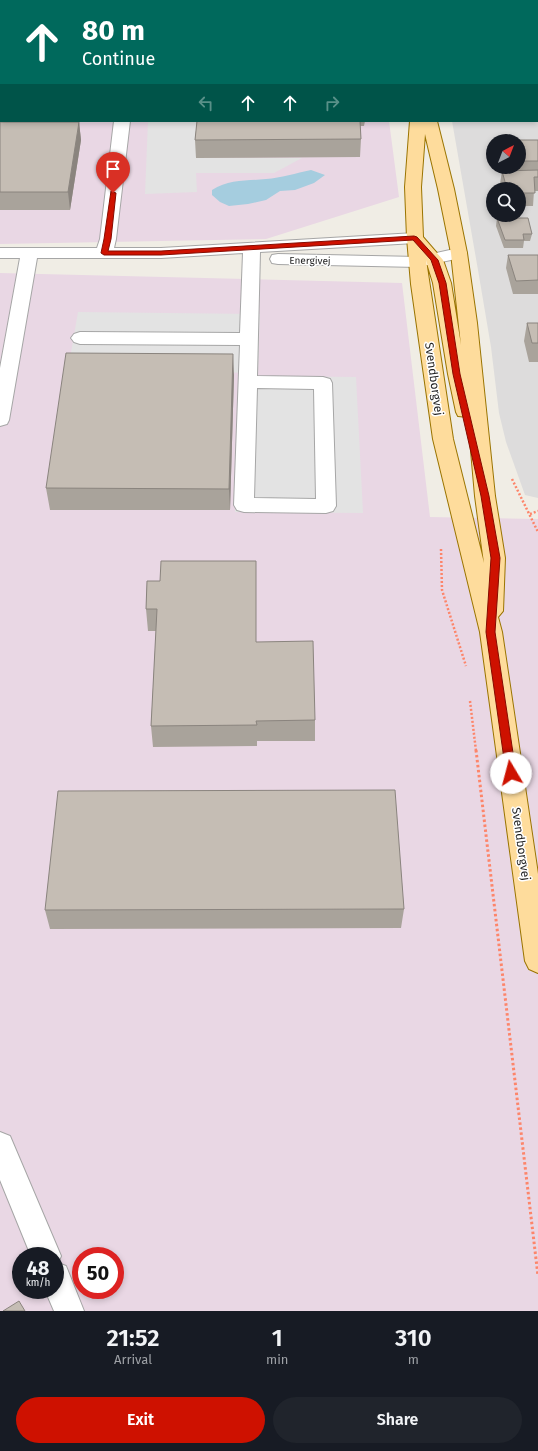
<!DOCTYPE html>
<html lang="en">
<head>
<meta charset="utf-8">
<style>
	:root { --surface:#171b24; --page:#20242c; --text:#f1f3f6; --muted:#9ea1a6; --accent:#ce1100 }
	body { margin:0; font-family:"Fira Sans",sans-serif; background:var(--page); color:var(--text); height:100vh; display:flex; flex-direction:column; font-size:15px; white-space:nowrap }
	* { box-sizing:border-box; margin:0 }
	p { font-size:13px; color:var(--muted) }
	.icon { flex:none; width:22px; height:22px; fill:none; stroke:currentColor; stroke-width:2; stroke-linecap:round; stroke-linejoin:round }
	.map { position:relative; height:1311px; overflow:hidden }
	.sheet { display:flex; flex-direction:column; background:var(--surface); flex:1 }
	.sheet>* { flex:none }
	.guide { position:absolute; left:0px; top:0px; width:538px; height:122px; box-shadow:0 2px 6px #0003; background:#00695c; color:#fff; overflow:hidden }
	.needle { width:26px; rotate:42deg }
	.controls { position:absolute; left:486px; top:134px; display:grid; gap:8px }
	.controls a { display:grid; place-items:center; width:40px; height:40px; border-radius:50%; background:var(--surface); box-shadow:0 2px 6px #0003; font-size:20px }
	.speed { position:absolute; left:12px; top:1247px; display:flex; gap:8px; font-size:20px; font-weight:700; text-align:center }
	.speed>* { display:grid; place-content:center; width:52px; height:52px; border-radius:50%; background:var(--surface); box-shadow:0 2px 6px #0003; line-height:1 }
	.speed small { font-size:10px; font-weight:400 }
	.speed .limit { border:6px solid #d22; background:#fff; color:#111 }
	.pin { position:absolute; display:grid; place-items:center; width:34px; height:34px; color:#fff; margin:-41px -17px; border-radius:50% 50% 50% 0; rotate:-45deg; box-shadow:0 0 4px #0007 }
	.pin .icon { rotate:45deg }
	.me { position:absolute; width:44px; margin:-22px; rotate:352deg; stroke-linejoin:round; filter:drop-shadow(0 0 3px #0008) }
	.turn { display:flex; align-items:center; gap:14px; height:84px; padding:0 16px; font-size:18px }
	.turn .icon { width:52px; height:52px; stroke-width:2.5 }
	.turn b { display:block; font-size:28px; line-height:34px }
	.lanes { display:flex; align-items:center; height:38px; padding:0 16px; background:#0003; justify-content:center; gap:20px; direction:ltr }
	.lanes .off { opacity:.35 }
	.eta { display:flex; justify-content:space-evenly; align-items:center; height:68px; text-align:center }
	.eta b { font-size:24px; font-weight:600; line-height:28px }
	.primary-button { display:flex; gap:8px; margin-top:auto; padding:8px 16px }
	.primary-button a { flex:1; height:46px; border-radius:24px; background:var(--accent); color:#fff; font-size:16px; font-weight:600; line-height:46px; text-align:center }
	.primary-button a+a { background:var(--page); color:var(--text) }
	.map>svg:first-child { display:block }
</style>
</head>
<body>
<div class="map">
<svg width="538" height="1311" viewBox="0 0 538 1311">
	<rect width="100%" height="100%" fill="#f0ede5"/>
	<path fill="#dddcdc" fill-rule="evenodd" d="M445 0H538V498L525 495 506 442 499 413 491 347 478 270 452 121H537V1ZM493 141H519V167H493ZM493 189H519V215H493Z"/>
	<path fill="#e9d7e4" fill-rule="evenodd" d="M0 0H373L1 1V121H389L399 197 266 239 0 244Z
		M0 273 402 283 430 517 538 519V1311H0ZM21 1256H55V1290H21ZM81 1256H115V1290H81Z"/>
	<path fill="#e3e3e3" d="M148 121H199L196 158H302L274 173H196L197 192 145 194Z
		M78 312 260 314 258 373 68 370Z
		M240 376 356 377 363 513 235 512Z"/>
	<path fill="#a5cddf" d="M311 170 325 175 314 183 295 190 280 191 266 200 248 204 229 206 220 202 212 195V190C229 179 247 181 266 179 281 178 296 173 311 170Z"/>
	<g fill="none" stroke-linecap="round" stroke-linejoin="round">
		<g stroke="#a6a6a6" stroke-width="2">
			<path id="minor" d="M132 0H146V1H132Z
				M114 121H130L116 239 114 248H161L415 233 421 234 423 238 421 242 415 243 260 252 257 376 323 377 330 379 332 383 336 506 333 511 326 513 244 512 237 510 234 505 240 345 80 344 74 342 71 338 74 334 80 332 240 333 243 253 161 258H37L9 420 7 424 0 426V368L20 258H0V248H97L100 239ZM257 388 314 389 316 499 254 498Z
				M459 248 465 249 467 253 465 257 418 267 278 264 272 263 270 259 272 255 278 254 418 257Z
				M0 1132 10 1136 61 1256 58 1263 66 1266 84 1311H54L45 1290H55V1256H31L0 1180Z"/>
		</g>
		<g stroke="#9a7400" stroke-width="2">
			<path id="major" d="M397 0H411L412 1H398Z
				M410 121H437L454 189 467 253 477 323 495 496 505 558 503 611 498 617 502 632 538 874V973L529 969 525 961 480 632 433 439 411 284 407 238 405 187ZM425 134 438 189 451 253 461 345 451 283 443 260 423 237 421 187ZM426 260 433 283 448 374 456 412 458 416 468 417 475 496 484 563 453 439Z"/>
		</g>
		<path stroke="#fd856a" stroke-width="2.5" stroke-dasharray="2 2" stroke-linecap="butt" d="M512 479 538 532
			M530 514 538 511
			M441 549 442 590 466 666
			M470 701 476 751"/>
		<path stroke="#fd856a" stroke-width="3" stroke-dasharray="2.5 2.5" stroke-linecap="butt" d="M476 750 538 1276"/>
		<use href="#minor" fill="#fff" fill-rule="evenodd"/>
		<use href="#major" fill="#fedc9c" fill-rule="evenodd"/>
	</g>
	<path fill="#a9a39b" d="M537 13H538V39H537Z
		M0 22H1V109H0Z
		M197 121H365L364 126H360L361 139 360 157 196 158 195 140Z
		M0 122H79L81 140 70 210H0Z
		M511 140H538V191H534L533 206H519V189H502L500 184 502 171H513L512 167H519V141H511Z
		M497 218 532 234 530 241H524L523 248H504L496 226Z
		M508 255H538V294H513L506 268Z
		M527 323H538V362H529L524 341Z
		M234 375 230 510H50L46 488Z
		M147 581 256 642 315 720V741H257V746L153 747 151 726 156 631H148L146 609Z
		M404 909 401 928 50 929 45 910Z"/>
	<path fill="#8a847e" d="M79 122 81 140 70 210 68 192Z
		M233 354 234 375 230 510 229 489Z"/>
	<path fill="#c5bdb4" stroke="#8a847e" d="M489 0H516V1H489Z
		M537 13H538V26H537Z
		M0 22H1V91H0Z
		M197 121H360L361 139 195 140Z
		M0 122H79L68 192H0Z
		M511 140H538V161H519V141H511Z
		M538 170V177H534L535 193H519V189H507L502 171Z
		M497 218H528L532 234H523L524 240H505Z
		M508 255H538V280L516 281Z
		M527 323H538V343H532Z
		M66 353 233 354 229 489 46 488Z
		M161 561H256V642L313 641 315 720 256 721 257 725 151 726 157 609H146L147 581H160Z
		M395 790 404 909 45 910 58 791Z
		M19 1301 25 1311H3Z"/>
	<path fill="#ce1100" stroke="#860b00" d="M111 191 116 193 111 239 108 251H161L414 236 417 237 438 260 446 283 460 374 489 496 500 558 495 632 516 773 514 776H508L506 773 486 632 491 558 481 496 453 374 439 283 431 260 413 240 161 255H104L101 253 104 239Z"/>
	<g text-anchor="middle" stroke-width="3" stroke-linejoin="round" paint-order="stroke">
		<g font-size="10" fill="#1f1f1f" stroke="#fff">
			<text transform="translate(310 260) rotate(1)" y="4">Energivej</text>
		</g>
		<g font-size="12" fill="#1f1f1f" stroke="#fff">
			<text transform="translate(434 379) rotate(82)" y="4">Svendborgvej</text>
			<text transform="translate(521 844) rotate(82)" y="4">Svendborgvej</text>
		</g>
	</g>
</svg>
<div class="controls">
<a><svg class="needle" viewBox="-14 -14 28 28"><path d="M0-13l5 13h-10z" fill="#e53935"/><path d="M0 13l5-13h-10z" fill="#9ea1a6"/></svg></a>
<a><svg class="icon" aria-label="search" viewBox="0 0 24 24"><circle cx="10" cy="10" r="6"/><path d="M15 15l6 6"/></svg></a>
</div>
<div class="speed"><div>48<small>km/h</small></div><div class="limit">50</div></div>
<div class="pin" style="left:113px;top:193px;background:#d93025"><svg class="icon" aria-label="arrive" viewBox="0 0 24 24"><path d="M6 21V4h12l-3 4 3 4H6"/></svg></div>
<svg class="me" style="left:511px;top:773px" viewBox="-20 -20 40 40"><circle r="19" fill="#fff"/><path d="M0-13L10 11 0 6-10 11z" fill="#ce1100"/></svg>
<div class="guide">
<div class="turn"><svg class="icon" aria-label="ahead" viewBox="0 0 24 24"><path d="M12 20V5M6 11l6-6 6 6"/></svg><div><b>80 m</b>Continue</div></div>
<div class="lanes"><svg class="icon off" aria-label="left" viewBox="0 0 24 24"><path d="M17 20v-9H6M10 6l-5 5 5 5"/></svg><svg class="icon" aria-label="ahead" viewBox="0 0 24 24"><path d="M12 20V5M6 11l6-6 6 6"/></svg><svg class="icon" aria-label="ahead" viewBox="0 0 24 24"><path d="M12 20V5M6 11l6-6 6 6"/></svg><svg class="icon off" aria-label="right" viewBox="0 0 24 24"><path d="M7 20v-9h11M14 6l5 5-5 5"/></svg></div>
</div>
</div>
<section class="sheet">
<div class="eta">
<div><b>21:52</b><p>Arrival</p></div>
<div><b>1</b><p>min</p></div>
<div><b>310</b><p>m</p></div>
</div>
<div class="primary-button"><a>Exit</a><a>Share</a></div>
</section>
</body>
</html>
